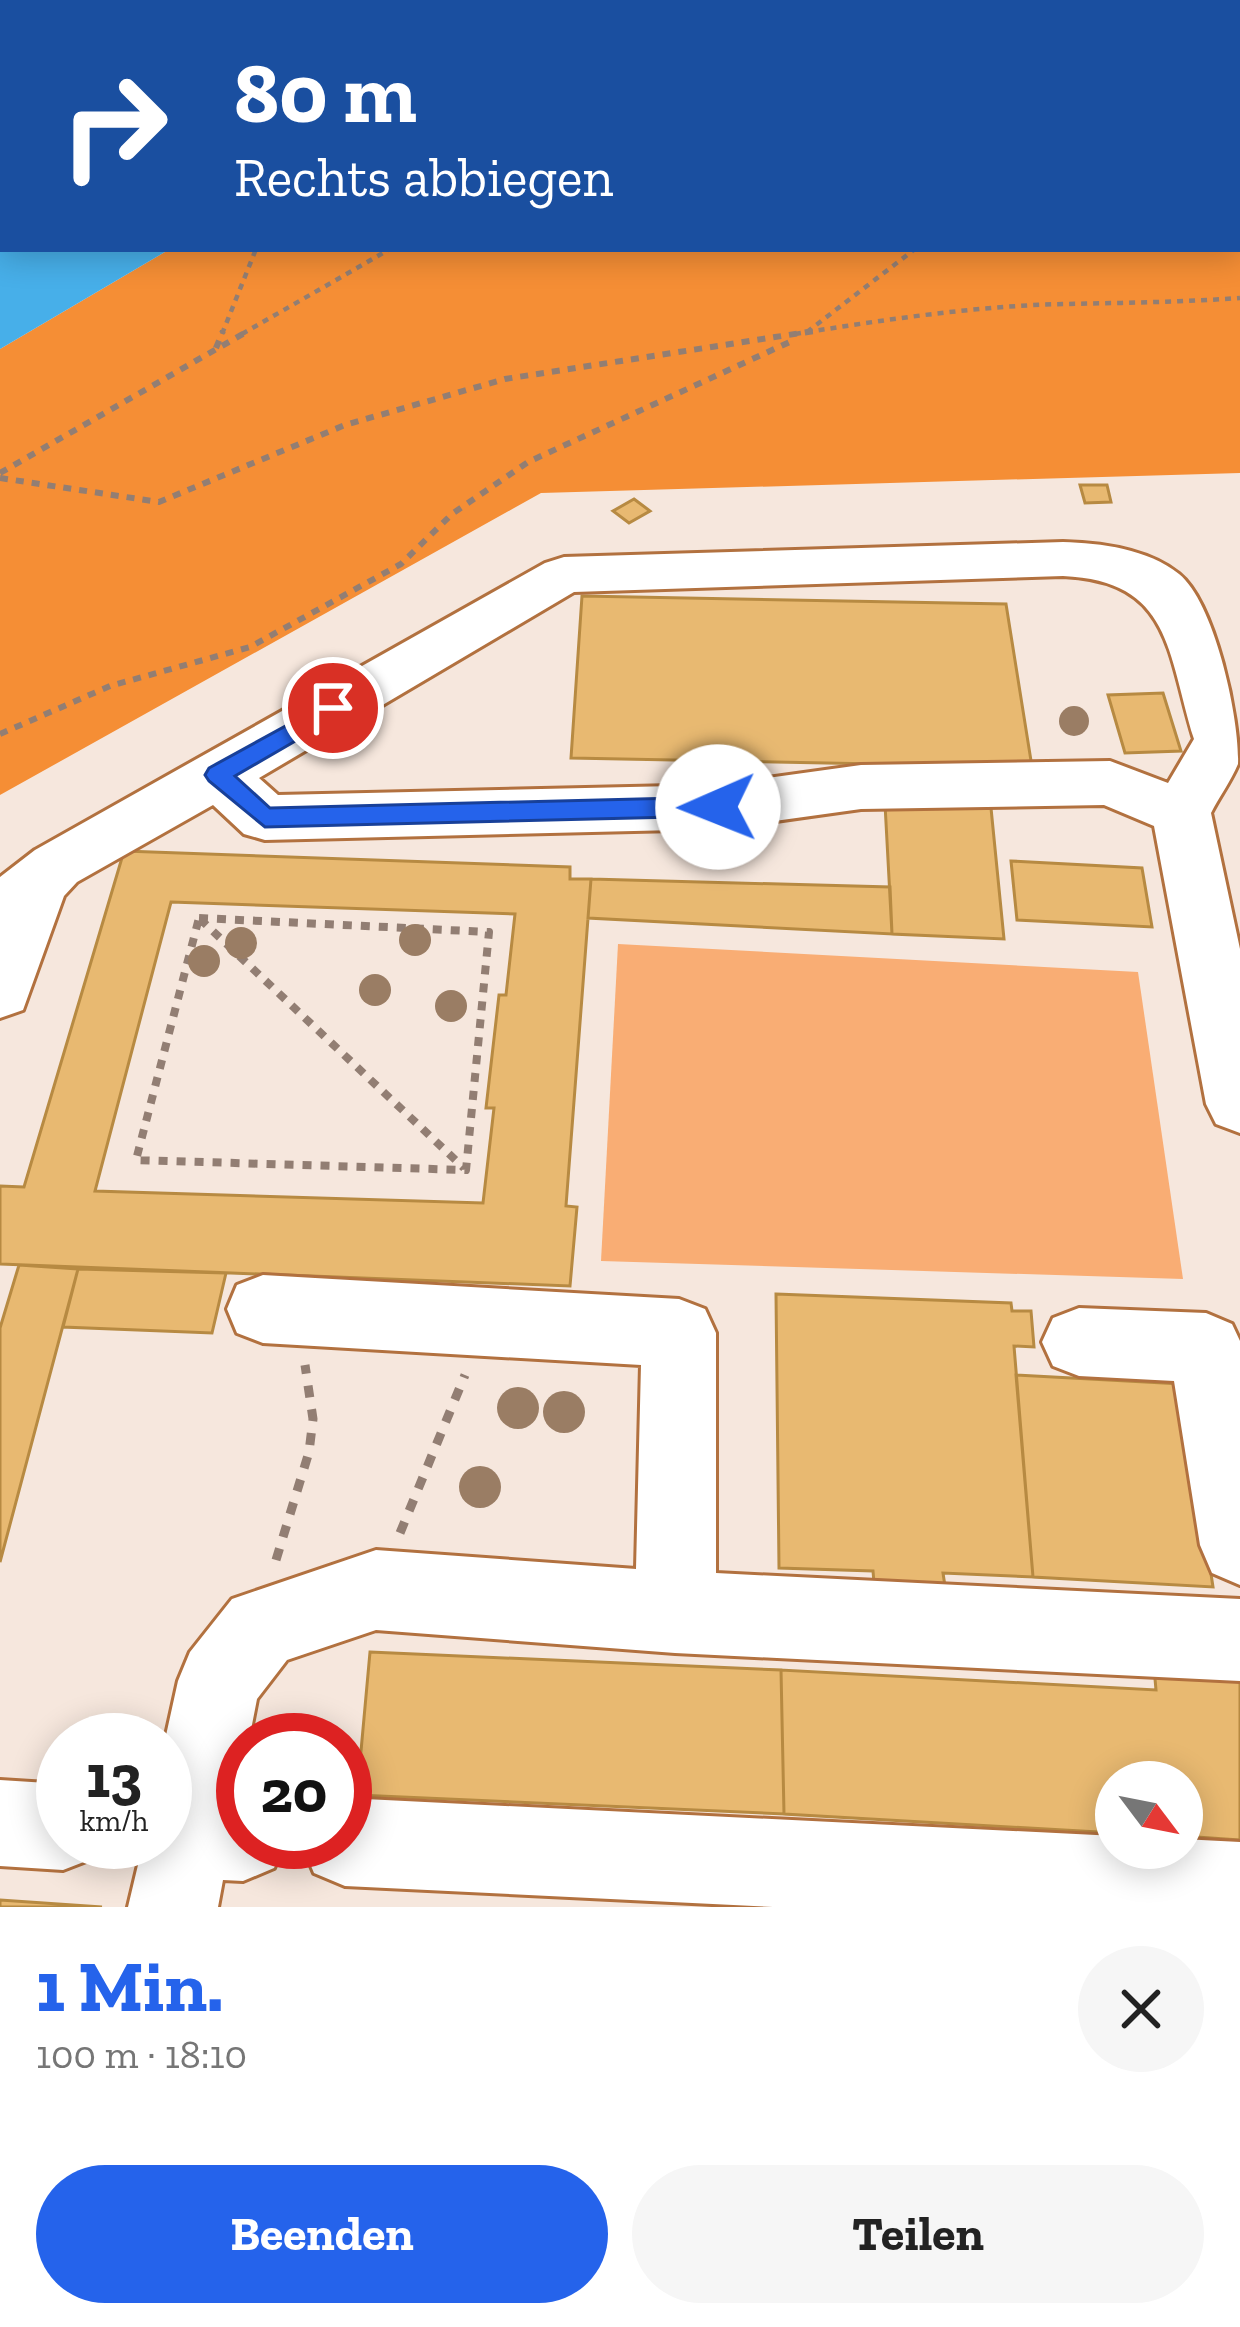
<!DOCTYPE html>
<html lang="de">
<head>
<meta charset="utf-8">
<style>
	:root { --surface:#fff; --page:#f6f6f6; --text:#222; --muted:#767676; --accent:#2563eb }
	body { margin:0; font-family:"Zilla Slab",serif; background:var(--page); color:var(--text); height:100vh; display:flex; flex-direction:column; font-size:45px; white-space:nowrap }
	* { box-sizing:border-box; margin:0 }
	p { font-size:39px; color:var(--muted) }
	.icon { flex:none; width:66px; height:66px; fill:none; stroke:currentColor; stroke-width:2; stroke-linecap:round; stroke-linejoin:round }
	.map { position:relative; height:1907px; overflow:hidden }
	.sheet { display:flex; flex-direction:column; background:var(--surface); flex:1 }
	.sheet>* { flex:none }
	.top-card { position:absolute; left:0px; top:0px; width:1242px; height:252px; box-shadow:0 6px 30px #0003; background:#1a4fa0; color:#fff; overflow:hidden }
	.needle { width:78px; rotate:122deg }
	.controls { position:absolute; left:1095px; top:1761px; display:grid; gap:24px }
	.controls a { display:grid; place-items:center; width:108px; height:108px; border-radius:50%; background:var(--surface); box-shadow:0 6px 30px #0003; font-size:60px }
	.speed { position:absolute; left:36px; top:1713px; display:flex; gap:24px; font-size:60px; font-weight:700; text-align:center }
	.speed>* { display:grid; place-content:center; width:156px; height:156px; border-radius:50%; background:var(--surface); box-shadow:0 6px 30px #0003; line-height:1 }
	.speed small { font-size:30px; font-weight:400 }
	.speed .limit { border:18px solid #d22; background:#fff; color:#111 }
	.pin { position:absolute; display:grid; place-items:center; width:102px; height:102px; color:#fff; margin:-51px; border:6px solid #fff; border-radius:50%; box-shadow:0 3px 12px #0007 }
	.me { position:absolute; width:132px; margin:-66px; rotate:269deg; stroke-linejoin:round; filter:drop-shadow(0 0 9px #0008) }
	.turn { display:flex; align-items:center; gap:42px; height:252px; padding:0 36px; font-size:54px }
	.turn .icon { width:156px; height:156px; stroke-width:2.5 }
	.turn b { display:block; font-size:84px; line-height:102px }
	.round { display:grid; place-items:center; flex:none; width:126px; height:126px; border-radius:63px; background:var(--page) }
	.summary { display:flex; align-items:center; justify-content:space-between; height:204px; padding:0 36px }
	h1 { font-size:72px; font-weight:700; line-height:90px; color:var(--accent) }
	.action { display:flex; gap:24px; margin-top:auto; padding:24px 36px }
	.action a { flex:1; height:138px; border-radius:72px; background:var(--accent); color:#fff; font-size:48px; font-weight:700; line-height:138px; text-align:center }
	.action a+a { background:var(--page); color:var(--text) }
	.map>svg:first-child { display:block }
</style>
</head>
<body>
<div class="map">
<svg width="1240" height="1907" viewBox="0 0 1240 1907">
	<rect width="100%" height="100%" fill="#f6e7dd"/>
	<path fill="#f9ad74" d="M618 944 1138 972 1183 1279 601 1261Z"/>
	<path fill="#f58e35" d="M749 0H1240V473L541 493 0 795V349L170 249H1239V3Z"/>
	<path fill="#47afe9" d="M0 0H677L3 3V249H170L0 349Z"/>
	<path fill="#e8b971" stroke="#b78a42" stroke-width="3" fill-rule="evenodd" d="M1080 485H1107L1111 502 1085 503Z
		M634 499 650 511 629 523 613 511Z
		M582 596 1006 604 1032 767 571 758Z
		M1163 693 1181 751 1125 753 1108 695Z
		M885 804 991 808 1004 939 892 934Z
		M689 842H717V858L689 856Z
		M124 851 570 867V879H591L566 1206 577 1207 570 1286 0 1264V1186L24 1187ZM171 902 515 914 506 995H499L486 1108H494L483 1203 95 1191Z
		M1011 861 1142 868 1152 927 1017 920Z
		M591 879 890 887 892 934 588 918Z
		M19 1265 78 1269 0 1562V1328Z
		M78 1269 226 1273 212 1333 63 1327Z
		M776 1294 1011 1303 1012 1311H1031L1034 1347 1014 1346 1033 1577 943 1573 945 1586 874 1583 873 1571 779 1568Z
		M1016 1375 1182 1384 1213 1587 1033 1577Z
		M370 1652 781 1670 784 1814 357 1795Z
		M1154 1667 1240 1673V1840L1182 1836V1782H1116V1833L784 1814 781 1670 1156 1690Z
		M0 1900 102 1907H0Z"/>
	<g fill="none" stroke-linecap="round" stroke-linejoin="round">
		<g stroke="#b2713f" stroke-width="6">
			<path id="minor" d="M1063 542C1101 543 1148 549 1179 574 1215 603 1240 720 1238 764 1231 781 1219 797 1211 813L1240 949V1133L1216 1124 1206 1104 1154 826 1104 805 861 809 718 829 265 840 244 834 213 805 77 882 64 896 23 1010 0 1018V877L35 850 545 563 564 557ZM1063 576C1172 581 1167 652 1194 739L1168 783 1110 761 861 765 718 785 278 795 259 778 574 592Z
				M263 1275 679 1299 705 1309 716 1333V1573L1240 1599V1681L675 1653 376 1630 287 1660 257 1699 249 1740H243L239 1793H243V1842H285L274 1868 243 1881 223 1880 218 1907H128L138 1865 125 1842H165V1740L178 1681 190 1652 232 1599 376 1550 636 1569 641 1365 263 1343 237 1333 227 1309 237 1285Z
				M1079 1308 1206 1313 1232 1324 1240 1341V1585L1212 1573 1200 1545 1174 1381 1079 1376 1053 1366 1042 1342 1053 1318Z
				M0 1780 63 1784V1842H100L94 1858 63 1870 0 1866Z
				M345 1798 1116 1836V1848H1182V1839L1240 1842V1907H773L345 1886 314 1873 301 1842H345Z"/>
		</g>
		<path stroke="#927e73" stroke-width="4.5" stroke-dasharray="6 6" stroke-linecap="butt" d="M925 0 941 3
			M799 3 804 0
			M807 332 915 249
			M222 334 256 249
			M242 334 390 249
			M795 334C883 320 974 306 1063 304 1122 303 1181 302 1240 298"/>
		<path stroke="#927e73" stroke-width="6" stroke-dasharray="8 8" stroke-linecap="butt" d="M216 348 223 331
			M0 473 248 331
			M0 478 159 502 345 425 505 379 814 331
			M0 734 110 686 250 647 401 564 452 514 528 462 794 340"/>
		<path stroke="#927e73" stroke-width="8" stroke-dasharray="9 9" stroke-linecap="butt" d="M199 918 489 932 466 1170 136 1160Z
			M200 919 464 1168"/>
		<path stroke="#927e73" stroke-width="9" stroke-dasharray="12 12" stroke-linecap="butt" d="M400 1533 465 1375
			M276 1560 309 1452 313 1419 305 1365"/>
		<use href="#minor" fill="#fff" fill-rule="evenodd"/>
	</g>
	<g fill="#9a7d64">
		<circle cx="1074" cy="721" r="15"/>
		<circle cx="415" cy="940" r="16"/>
		<circle cx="241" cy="943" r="16"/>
		<circle cx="204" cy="961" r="16"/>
		<circle cx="375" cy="990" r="16"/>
		<circle cx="451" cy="1006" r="16"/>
		<circle cx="518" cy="1408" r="21"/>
		<circle cx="564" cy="1412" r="21"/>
		<circle cx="480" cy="1487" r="21"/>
	</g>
	<path fill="#2563eb" stroke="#184099" stroke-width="3" d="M333 700 342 702V714L235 776 270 808 718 797 730 807 718 816 265 827 209 781 205 775 209 768Z"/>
</svg>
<div class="controls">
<a><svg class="needle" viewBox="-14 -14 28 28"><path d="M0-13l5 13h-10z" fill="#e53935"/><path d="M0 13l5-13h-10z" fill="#767676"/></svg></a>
</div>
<div class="speed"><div>13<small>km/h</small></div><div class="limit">20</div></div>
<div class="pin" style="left:333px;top:708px;background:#d93025"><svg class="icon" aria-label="arrive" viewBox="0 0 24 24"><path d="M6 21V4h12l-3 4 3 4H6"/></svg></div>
<svg class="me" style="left:718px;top:807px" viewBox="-20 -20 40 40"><circle r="19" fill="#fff"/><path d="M0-13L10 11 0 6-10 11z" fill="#2563eb"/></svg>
<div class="top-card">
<div class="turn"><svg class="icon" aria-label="right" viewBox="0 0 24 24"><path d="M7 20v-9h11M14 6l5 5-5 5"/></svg><div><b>80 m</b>Rechts abbiegen</div></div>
</div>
</div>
<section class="sheet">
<div class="summary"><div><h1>1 Min.</h1><p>100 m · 18:10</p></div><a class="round"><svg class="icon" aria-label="close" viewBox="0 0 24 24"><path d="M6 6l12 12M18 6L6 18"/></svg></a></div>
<div class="action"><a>Beenden</a><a>Teilen</a></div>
</section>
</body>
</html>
